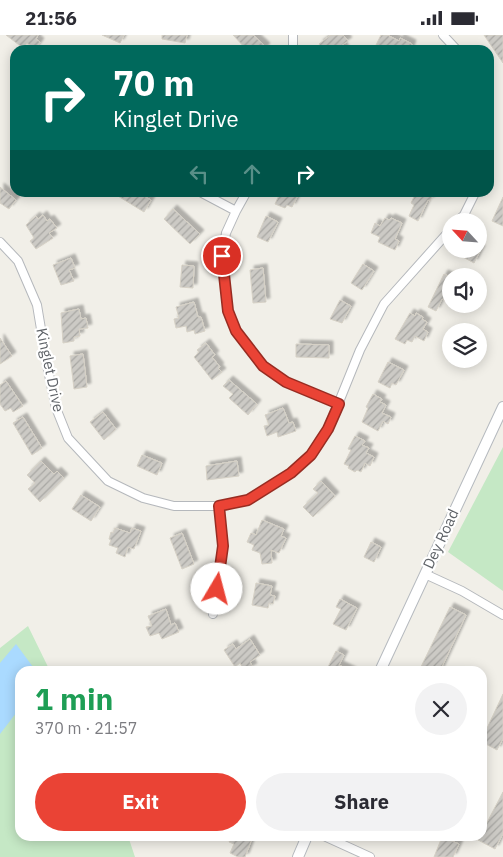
<!DOCTYPE html>
<html lang="en">
<head>
<meta charset="utf-8">
<style>
	:root { --surface:#fff; --page:#f2f2f3; --text:#2b2b33; --muted:#7c7c81; --accent:#ea4335 }
	body { margin:0; font-family:"IBM Plex Sans",sans-serif; background:var(--page); color:var(--text); height:100vh; display:flex; flex-direction:column; font-size:19px; white-space:nowrap }
	* { box-sizing:border-box; margin:0 }
	p { font-size:16px; color:var(--muted) }
	.icon { flex:none; width:28px; height:28px; fill:none; stroke:currentColor; stroke-width:2; stroke-linecap:round; stroke-linejoin:round }
	.map { position:relative; flex:1; overflow:hidden }
	.sheet { position:absolute; left:15px; top:631px; width:472px; height:175px; display:flex; flex-direction:column; background:var(--surface); border-radius:15px; box-shadow:0 2px 12px #0003 }
	.sheet>* { flex:none }
	.guide { position:absolute; left:10px; top:10px; width:484px; height:152px; border-radius:15px; box-shadow:0 2px 12px #0003; background:#00695c; color:#fff; overflow:hidden }
	.needle { width:32px; rotate:296deg }
	.fabs { position:absolute; left:442px; top:178px; display:grid; gap:10px }
	.fabs a { display:grid; place-items:center; width:45px; height:45px; border-radius:50%; background:var(--surface); box-shadow:0 2px 12px #0003; font-size:25px }
	.pin { position:absolute; display:grid; place-items:center; width:42px; height:42px; color:#fff; margin:-21px; border:2px solid #fff; border-radius:50%; box-shadow:0 1px 5px #0007 }
	.me { position:absolute; width:55px; margin:-28px; rotate:8deg; stroke-linejoin:round; filter:drop-shadow(0 0 4px #0008) }
	.turn { display:flex; align-items:center; gap:18px; height:105px; padding:0 20px; font-size:22px }
	.turn .icon { width:65px; height:65px; stroke-width:2.5 }
	.turn b { display:block; font-size:35px; line-height:42px }
	.lanes { display:flex; align-items:center; height:48px; padding:0 20px; background:#0003; justify-content:center; gap:25px; direction:ltr }
	.lanes .off { opacity:.35 }
	.round { display:grid; place-items:center; flex:none; width:52px; height:52px; border-radius:26px; background:var(--page) }
	.headline { display:flex; align-items:center; justify-content:space-between; height:85px; padding:0 20px }
	h1 { font-size:30px; font-weight:800; line-height:38px; color:#1e9e55 }
	.primary-button { display:flex; gap:10px; margin-top:auto; padding:10px 20px }
	.primary-button a { flex:1; height:58px; border-radius:30px; background:var(--accent); color:#fff; font-size:20px; font-weight:800; line-height:58px; text-align:center }
	.primary-button a+a { background:var(--page); color:var(--text) }
	.status { display:flex; justify-content:space-between; align-items:center; height:35px; padding:0 25px; background:var(--surface); direction:ltr }
	.status svg { height:14px; fill:currentColor }
	.map>svg:first-child { display:block }
</style>
</head>
<body>
<div class="status"><b>21:56</b><svg viewBox="0 0 49 12"><path d="M0 12V9h3v3zM5 12V6h3v6zM10 12V3h3v9zM15 12V0h3v12zM26 1h20v11H26zM47 4h2v5h-2z"/></svg></div>
<div class="map">
<svg width="503" height="822" viewBox="0 0 503 822">
	<defs>
		<pattern id="building-hatch" width="6" height="6" patternUnits="userSpaceOnUse" patternTransform="scale(1.25)"><rect width="6" height="6" fill="#cccac5"/><path d="M-1 1l2-2M0 6l6-6M5 7l2-2" fill="none" stroke="#a9a8a4"/></pattern>
		<filter id="shadow"><feDropShadow dx="4" dy="-4" stdDeviation="1" flood-color="#0004"/></filter>
	</defs>
	<rect width="100%" height="100%" fill="#f1efe8"/>
	<path fill="#c5e8c5" d="M503 412V556L448 517Z
		M28 591 50 636H20V801H128L135 822H0V613Z"/>
	<path fill="#aadaff" d="M16 609 36 636H20V673L0 699V628Z"/>
	<path fill="url(#building-hatch)" stroke="#d6d1c6" filter="url(#shadow)" d="M6 0H38L36 4 40 7 35 14 27 8 23 13Z
		M102 0H124L120 8Z
		M162 0H187L185 8 162 4Z
		M233 0H253L266 12 263 15H247Z
		M331 0H343L348 6 342 10 345 15H323L319 9Z
		M381 0H387L399 6 400 3 412 9 410 15H386L376 10Z
		M484 0H503V28Z
		M0 152 16 165 9 174 0 168Z
		M113 158H138L151 165 144 177Z
		M280 158H299L292 172 287 170 285 173 275 169Z
		M416 158H434L430 166 428 165 418 186 409 181 414 170 411 168Z
		M503 162V191L492 186Z
		M173 174 200 199 190 209 164 184Z
		M43 180 47 186 50 184 57 193 49 198 53 203 36 214 30 206 34 203 26 190 36 181 38 184Z
		M266 181 278 187 268 207 257 202Z
		M385 183 389 185 391 183 402 188 395 204 399 206 395 215 378 207 380 202 371 198 375 188 380 191Z
		M467 214H481L474 228 463 222Z
		M71 223 75 233 69 235 74 246 61 250 53 230Z
		M363 229 374 236 362 255 351 248Z
		M182 230 194 231 193 253 180 252Z
		M263 233 266 267 253 268 250 235Z
		M444 239 451 242V253L445 266 442 264 436 276 428 272Z
		M340 265 351 271 342 288 330 284Z
		M194 267 198 282H201L205 296 195 299 194 295 187 297 186 291 176 293 174 284 179 283 176 272Z
		M79 274 81 284 86 283 88 293 79 294 80 301 74 302V306L63 308 61 278Z
		M410 278 415 281 416 278 423 282 422 284 427 287 423 294 428 297 424 306 415 301 412 307 407 305 405 309 395 304Z
		M0 303 12 321 0 329Z
		M206 308 215 320 212 322 220 332 218 333 222 337 212 345 194 322 199 317 197 315Z
		M296 309 329 310V323L296 322Z
		M83 319 87 352 74 354 70 321Z
		M388 327 404 335 396 350 392 348 390 353 378 347Z
		M229 345 257 369 248 380 229 363 233 359 223 351Z
		M6 346 23 371 13 377 11 373 5 376 0 369V350Z
		M373 359 382 364 380 367 386 370 382 378 391 382 388 389 383 386 378 396 362 387 368 373 366 372Z
		M283 373 289 388 293 387 296 396 278 402 277 397 267 401 264 391 269 390 265 380Z
		M103 377 116 394 104 405 90 387Z
		M23 382 42 413 32 420 13 388Z
		M355 401 365 406 362 410 369 413 366 418 374 422 370 431 365 428 361 437 357 435 355 437 348 433 349 431 344 429 351 415 348 414Z
		M142 420 162 428 157 440 137 431Z
		M41 426 54 439 57 436 64 443 40 467 28 454 35 448 27 440Z
		M237 426 239 441 207 445 206 431Z
		M321 446 335 461 313 482 303 472 318 458 313 454Z
		M81 460 100 472 91 486 72 474Z
		M262 485 284 494 281 501 286 503 279 518 271 515 272 528 262 529 260 518 252 515 254 510 247 507 251 498 256 500Z
		M115 493 130 498 132 493 141 496 134 514 128 512 125 522 116 518 118 513 109 510 111 505 109 504 111 497 113 498Z
		M182 498 194 529 182 534 170 503Z
		M371 507 381 512 374 527 364 522Z
		M256 548 272 551 270 560 275 561 273 569 269 568 268 573 252 570Z
		M340 564 357 573 346 595 333 589 341 574 336 572Z
		M450 572 466 580 440 636H419Z
		M166 574 171 590 175 588 179 597 162 604 159 598 150 601 146 592 152 591 148 581Z
		M250 604 260 620 250 627 253 632 245 636 240 628 235 632 224 615 233 609 236 614Z
		M336 616 344 620 339 630 352 636H326Z
		M503 659V703L497 715 482 707V704Z
		M503 757V798L495 814 478 805 480 801H482V797Z
		M232 801H253L245 822H238L230 818 234 809 229 807Z
		M442 802 459 809 453 822H434Z"/>
	<g fill="none" stroke-linecap="round" stroke-linejoin="round">
		<g stroke="#b5b8bc" stroke-width="10">
			<path id="street" d="M443 0 457 15
				M293 15V0
				M202 158 236 176
				M246 158 236 176 226 198 222 221 228 276 236 296 263 331 286 347 339 369
				M458 186 464 180 475 158
				M0 207 18 226 37 270 47 330 56 373 68 403 108 446 143 463 174 471H219L248 465 291 438 311 420 328 394 360 315 384 269 451 194
				M425 539 462 556 503 580
				M213 579 223 511 219 471
				M324 801 370 822"/>
		</g>
		<g stroke="#b6babf" stroke-width="12">
			<path id="secondary" d="M380 636 503 372
				M298 822 307 801"/>
		</g>
		<use href="#street" stroke="#fff" stroke-width="8"/>
		<use href="#secondary" stroke="#fff" stroke-width="10"/>
	</g>
	<g fill="none" stroke-linecap="round" stroke-linejoin="round">
		<g stroke="#982c22" stroke-width="12">
			<path id="route" d="M217 554 223 511 219 471 248 465 291 438 311 420 328 394 339 369 286 347 263 331 236 296 228 276 222 221"/>
		</g>
		<use href="#route" stroke="#ea4335" stroke-width="9"/>
	</g>
	<g text-anchor="middle" stroke-width="4.5" stroke-linejoin="round" paint-order="stroke">
		<g font-size="15" fill="#5f6368" stroke="#fff">
			<text transform="translate(50 335) rotate(78)" y="5">Kinglet Drive</text>
			<text transform="translate(441 504) rotate(-65)" y="5">Dey Road</text>
		</g>
	</g>
</svg>
<div class="fabs">
<a><svg class="needle" viewBox="-14 -14 28 28"><path d="M0-13l5 13h-10z" fill="#e53935"/><path d="M0 13l5-13h-10z" fill="#7c7c81"/></svg></a>
<a><svg class="icon" aria-label="sound" viewBox="0 0 24 24"><path d="M4 9h4l5-4v14l-5-4H4zM17 9q2 3 0 6"/></svg></a>
<a><svg class="icon" aria-label="layers" viewBox="0 0 24 24"><path d="M12 4l9 5-9 5-9-5zM3 14l9 5 9-5"/></svg></a>
</div>
<div class="pin" style="left:222px;top:221px;background:#d93025"><svg class="icon" aria-label="arrive" viewBox="0 0 24 24"><path d="M6 21V4h12l-3 4 3 4H6"/></svg></div>
<svg class="me" style="left:217px;top:554px" viewBox="-20 -20 40 40"><circle r="19" fill="#fff"/><path d="M0-13L10 11 0 6-10 11z" fill="#ea4335"/></svg>
<div class="guide">
<div class="turn"><svg class="icon" aria-label="right" viewBox="0 0 24 24"><path d="M7 20v-9h11M14 6l5 5-5 5"/></svg><div><b>70 m</b>Kinglet Drive</div></div>
<div class="lanes"><svg class="icon off" aria-label="left" viewBox="0 0 24 24"><path d="M17 20v-9H6M10 6l-5 5 5 5"/></svg><svg class="icon off" aria-label="ahead" viewBox="0 0 24 24"><path d="M12 20V5M6 11l6-6 6 6"/></svg><svg class="icon" aria-label="right" viewBox="0 0 24 24"><path d="M7 20v-9h11M14 6l5 5-5 5"/></svg></div>
</div>
<section class="sheet">
<div class="headline"><div><h1>1 min</h1><p>370 m · 21:57</p></div><a class="round"><svg class="icon" aria-label="close" viewBox="0 0 24 24"><path d="M6 6l12 12M18 6L6 18"/></svg></a></div>
<div class="primary-button"><a>Exit</a><a>Share</a></div>
</section>
</div>
</body>
</html>
